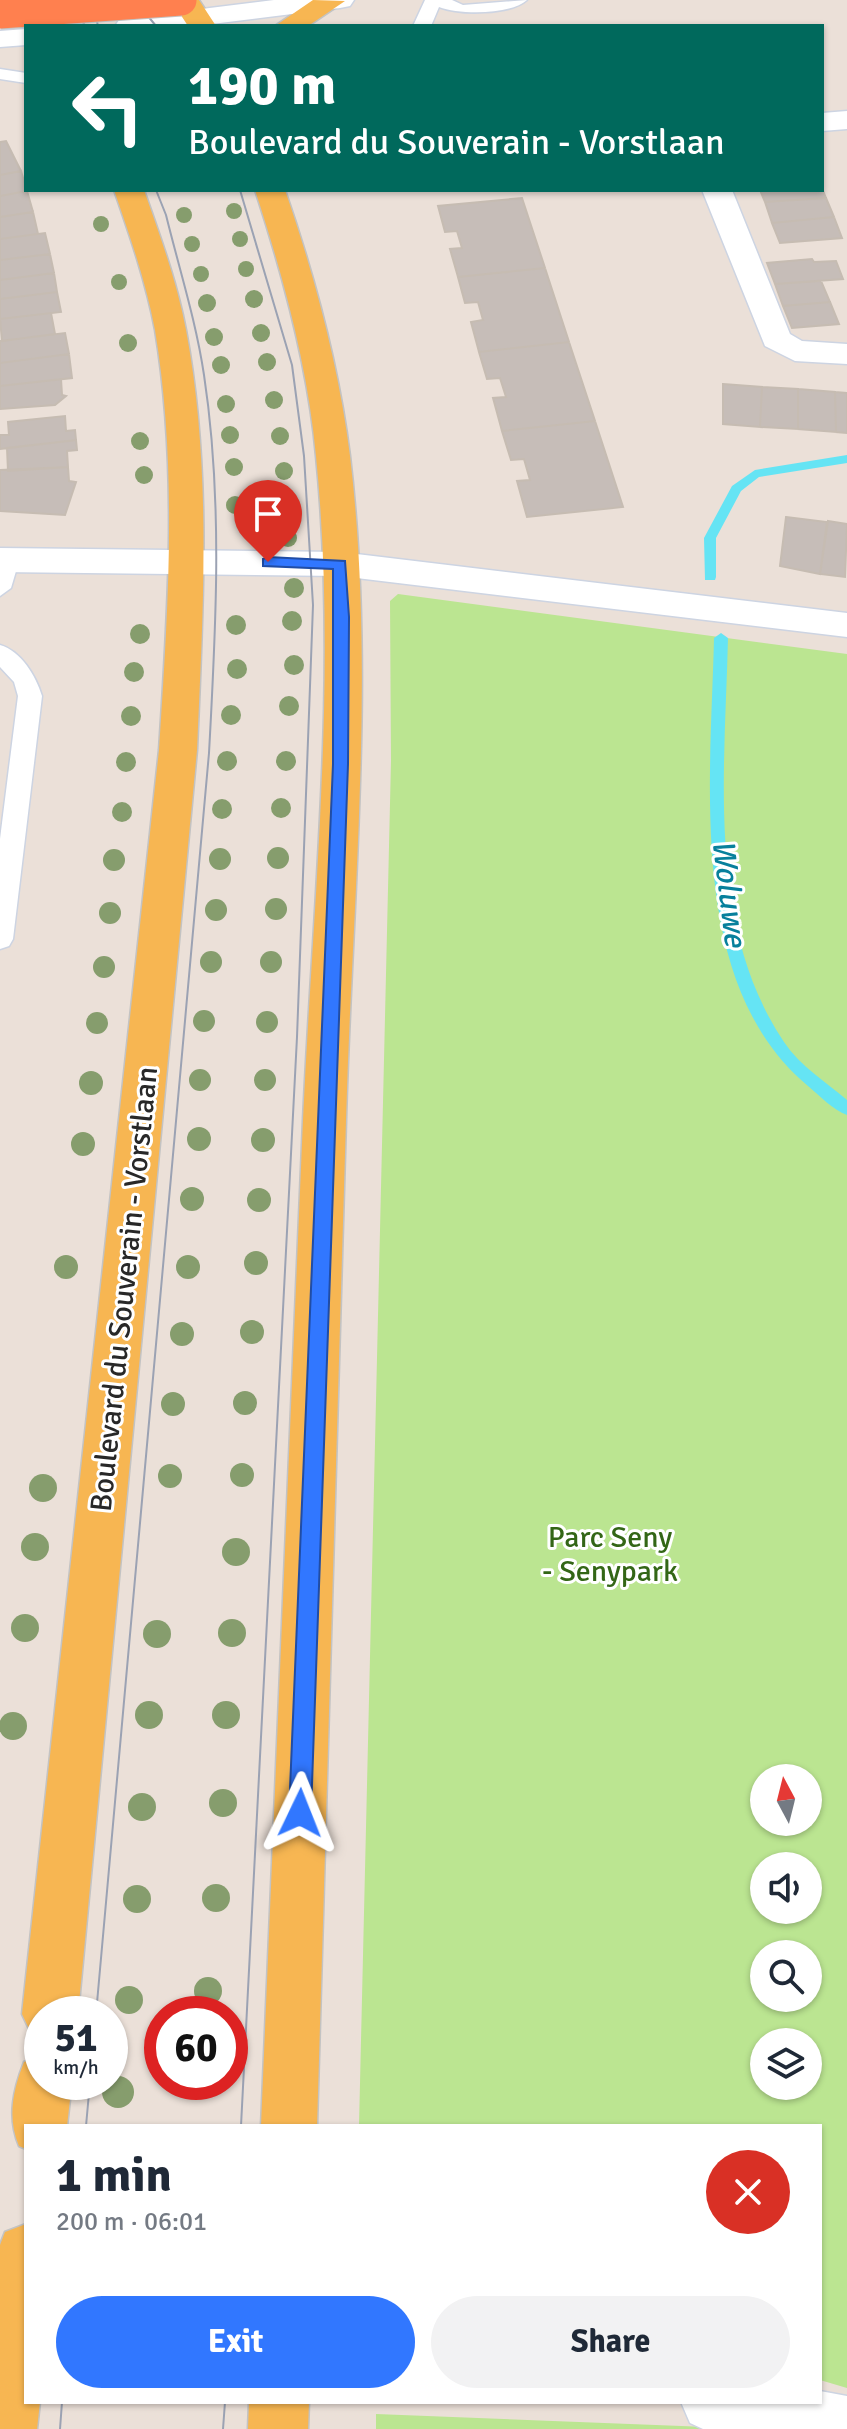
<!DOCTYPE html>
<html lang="en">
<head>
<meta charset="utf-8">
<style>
	:root { --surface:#fff; --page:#f2f2f3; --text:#1f2937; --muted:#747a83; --accent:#3177ff }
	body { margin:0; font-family:Signika,sans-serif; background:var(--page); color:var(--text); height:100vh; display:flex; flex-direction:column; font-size:30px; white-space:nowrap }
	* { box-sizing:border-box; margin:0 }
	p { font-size:26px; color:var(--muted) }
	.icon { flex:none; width:44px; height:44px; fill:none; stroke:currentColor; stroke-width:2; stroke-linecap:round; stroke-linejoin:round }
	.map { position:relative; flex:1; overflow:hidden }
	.panel { position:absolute; left:24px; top:2124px; width:798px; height:280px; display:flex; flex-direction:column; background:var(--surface); border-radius:0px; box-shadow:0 2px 6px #0004 }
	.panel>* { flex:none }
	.hud { position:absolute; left:24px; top:24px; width:800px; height:168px; border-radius:0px; box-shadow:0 2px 6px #0004; background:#00695c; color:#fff; overflow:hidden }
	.needle { width:52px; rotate:353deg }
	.buttons { position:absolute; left:750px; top:1764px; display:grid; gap:16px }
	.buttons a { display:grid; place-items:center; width:72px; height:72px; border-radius:50%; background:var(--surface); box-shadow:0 2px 6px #0004; font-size:40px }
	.speed { position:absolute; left:24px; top:1996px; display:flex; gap:16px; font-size:40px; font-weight:700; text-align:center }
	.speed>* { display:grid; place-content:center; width:104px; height:104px; border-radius:50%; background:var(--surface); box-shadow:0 2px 6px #0004; line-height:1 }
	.speed small { font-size:20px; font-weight:400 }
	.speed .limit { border:12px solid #d22; background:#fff; color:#111 }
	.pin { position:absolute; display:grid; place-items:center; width:68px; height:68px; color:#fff; margin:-82px -34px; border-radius:50% 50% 50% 0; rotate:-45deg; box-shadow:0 0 8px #0007 }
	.pin .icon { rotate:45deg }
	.me { position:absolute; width:88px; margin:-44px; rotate:2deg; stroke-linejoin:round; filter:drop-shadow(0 0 6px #0008) }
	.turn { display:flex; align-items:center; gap:28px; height:168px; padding:0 32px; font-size:36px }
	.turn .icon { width:104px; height:104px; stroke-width:2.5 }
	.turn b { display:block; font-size:56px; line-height:68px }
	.round { display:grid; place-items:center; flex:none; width:84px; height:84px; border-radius:42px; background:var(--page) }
	.summary { display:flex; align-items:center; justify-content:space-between; height:136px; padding:0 32px }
	h1 { font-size:48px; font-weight:700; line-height:60px }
	.primary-button { display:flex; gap:16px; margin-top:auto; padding:16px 32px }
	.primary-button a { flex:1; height:92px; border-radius:48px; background:var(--accent); color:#fff; font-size:32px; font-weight:700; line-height:92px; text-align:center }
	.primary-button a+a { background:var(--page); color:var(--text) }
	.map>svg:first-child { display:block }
</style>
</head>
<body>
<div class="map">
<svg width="847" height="2429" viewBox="0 0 847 2429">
	<rect width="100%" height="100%" fill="#ebe0d8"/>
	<path fill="#bbe591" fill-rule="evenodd" d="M398 594 847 654V2388L820 2380V2126H359L391 761 390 601ZM764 1778H808V1822H764ZM764 1866H808V1910H764ZM764 1954H808V1998H764ZM764 2042H808V2086H764Z
		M376 2414 707 2427 713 2429H376Z"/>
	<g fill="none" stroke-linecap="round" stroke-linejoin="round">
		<path fill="#65e4f4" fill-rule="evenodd" d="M847 455V463L759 477 741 491 716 538V577L715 580H705L704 538 732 486 755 470Z
			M721 633 728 638C725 771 706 926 784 1042 800 1066 826 1082 847 1100V1115C833 1110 820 1096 808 1086 686 985 711 779 714 638Z"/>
	</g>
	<path fill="#c6bdb8" stroke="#c6bcb2" stroke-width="2" d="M6 141 21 171 0 175V142Z
		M21 171 27 191 0 196V175Z
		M822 188 826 198 765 202 760 190Z
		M27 191 33 212 0 217V196Z
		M522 198 545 268 458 277 450 249 462 248 457 231 445 232 438 206Z
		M826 198 834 217 772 223 765 202Z
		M33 212 38 234 0 239V217Z
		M834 217 842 238 780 243 772 223Z
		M45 233 50 254 0 260V239Z
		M50 254 54 273 0 280V260Z
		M812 259 814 262 836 261 843 279 775 284 767 263Z
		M545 268 569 342 479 352 471 322 483 320 478 302 465 303 458 277Z
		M54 273 57 292 0 299V280Z
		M821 281 830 302 783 306 775 284Z
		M57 292 61 312 0 319V299Z
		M830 302 839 324 792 328 783 306Z
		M51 313 55 334 2 341 0 319Z
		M65 333 69 354 0 363V341Z
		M569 342 595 421 502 431 493 398 506 397 500 378 487 379 479 352Z
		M69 354 72 378 0 386V363Z
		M61 379 62 395 66 396 55 405 0 409V386Z
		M723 384 762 387 760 427 723 424Z
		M762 387 798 389V429L760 427Z
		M798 389 835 392 836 432 798 429Z
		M835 392 847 393V433L836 432Z
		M65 416 66 431 75 430 76 440 0 449V435H9L8 422Z
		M595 421 623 507 527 517 517 481 530 480 524 459 511 460 502 431Z
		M76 440 77 450 67 451 68 467 8 471 7 448Z
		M68 467 69 481 76 482 65 515 0 511V470Z
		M786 517 827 522 820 574 780 566Z
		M828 521 847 524 845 577 820 574Z"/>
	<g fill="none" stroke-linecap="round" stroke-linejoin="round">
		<g stroke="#cdd4e2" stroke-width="3">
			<path id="lane" d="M425 0H452L463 5 527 0C510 15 460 15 439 7L431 26H413Z
				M0 69 26 73V83L0 79Z
				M8 553 19 561 11 588 0 596V556Z
				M0 645C21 651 36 676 42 696L13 939 9 946 0 949V839L18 696 14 682 0 667Z"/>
		</g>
		<g stroke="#cdd4e2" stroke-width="3">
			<path id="street" d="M847 111V129L822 131V113Z
				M702 190H732L790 334 802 341 847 344V364L795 361 765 346Z
				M0 548 340 552 847 613V637L340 576 0 572Z
				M820 2391 847 2396V2429H703L690 2423 681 2402H820Z"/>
		</g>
		<g stroke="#cdd4e2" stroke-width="3">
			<path id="secondary" d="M274 0H354L350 6 340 8 196 26H115L119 20 129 18Z
				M26 29V45L0 47V31Z"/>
		</g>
		<g stroke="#c3c3c3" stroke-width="3">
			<path id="primary" d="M171 0H199L216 26H188Z
				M313 0 345 1 308 26H275Z
				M114 190H144C160 236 177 282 186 330 212 469 203 610 197 750L78 2014H42V2038L31 2033 22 2014 159 750C168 610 178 469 155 330 146 282 130 236 114 190Z
				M255 190H285C314 274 339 367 350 456 376 675 352 899 346 1120 336 1455 327 1791 317 2126H261C275 1791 289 1455 303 1120 313 900 338 677 316 456 308 367 283 275 255 190Z
				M42 2055V2082H72L67 2126H26V2149L19 2146C7 2118 13 2090 24 2062Z
				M26 2224V2402H40L37 2429H0V2245L5 2232Z
				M249 2402H309L308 2429H248Z"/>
		</g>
		<use href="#lane" fill="#fff" fill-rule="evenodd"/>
		<use href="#street" fill="#fff" fill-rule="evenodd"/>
		<use href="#secondary" fill="#fff" fill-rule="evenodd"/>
		<use href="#primary" fill="#f7b652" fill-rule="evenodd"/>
		<path stroke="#9ba2b3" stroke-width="2" d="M71 0 85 26
			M92 0 98 26
			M135 0 156 26
			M240 190 292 365 304 456 313 605 297 1037 241 2126
			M96 2014 209 753C216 627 223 500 204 375 196 321 179 268 166 215L156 190
			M86 2126 90 2082
			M60 2429 62 2402
			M223 2429 225 2402"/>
		<g stroke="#c3c3c3" stroke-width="33" stroke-linecap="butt">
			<path id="highway-bridge" d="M0 13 181 0"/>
		</g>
		<use href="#highway-bridge" stroke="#ff804f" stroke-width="31"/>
	</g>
	<g fill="#869d6d">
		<circle cx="234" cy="211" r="8"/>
		<circle cx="184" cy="215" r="8"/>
		<circle cx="101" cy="224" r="8"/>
		<circle cx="240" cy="239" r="8"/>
		<circle cx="192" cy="244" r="8"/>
		<circle cx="246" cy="269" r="8"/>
		<circle cx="201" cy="274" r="8"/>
		<circle cx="119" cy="282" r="8"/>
		<circle cx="254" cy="299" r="9"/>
		<circle cx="207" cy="303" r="9"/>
		<circle cx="261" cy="333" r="9"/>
		<circle cx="214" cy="337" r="9"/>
		<circle cx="128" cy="343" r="9"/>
		<circle cx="267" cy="362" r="9"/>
		<circle cx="221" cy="365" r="9"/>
		<circle cx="274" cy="400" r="9"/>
		<circle cx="226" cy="404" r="9"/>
		<circle cx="230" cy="435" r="9"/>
		<circle cx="280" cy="436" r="9"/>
		<circle cx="140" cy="441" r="9"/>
		<circle cx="234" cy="467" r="9"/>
		<circle cx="284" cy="471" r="9"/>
		<circle cx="144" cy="475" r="9"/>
		<circle cx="287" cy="504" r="9"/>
		<circle cx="235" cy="505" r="9"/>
		<circle cx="288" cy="538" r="9"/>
		<circle cx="294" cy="588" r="10"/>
		<circle cx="292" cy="621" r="10"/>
		<circle cx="236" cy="625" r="10"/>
		<circle cx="140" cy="634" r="10"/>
		<circle cx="294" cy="665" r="10"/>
		<circle cx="237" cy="669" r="10"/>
		<circle cx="134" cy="672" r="10"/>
		<circle cx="289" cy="706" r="10"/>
		<circle cx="231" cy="715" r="10"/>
		<circle cx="131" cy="716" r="10"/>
		<circle cx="227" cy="761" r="10"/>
		<circle cx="286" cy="761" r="10"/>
		<circle cx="126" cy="762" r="10"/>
		<circle cx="281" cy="808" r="10"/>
		<circle cx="222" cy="809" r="10"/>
		<circle cx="122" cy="812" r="10"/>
		<circle cx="278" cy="858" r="11"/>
		<circle cx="220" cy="859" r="11"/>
		<circle cx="114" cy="860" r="11"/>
		<circle cx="276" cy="909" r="11"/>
		<circle cx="216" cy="910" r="11"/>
		<circle cx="110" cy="913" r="11"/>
		<circle cx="211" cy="962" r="11"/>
		<circle cx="271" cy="962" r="11"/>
		<circle cx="104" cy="967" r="11"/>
		<circle cx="204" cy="1021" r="11"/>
		<circle cx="267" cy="1022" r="11"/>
		<circle cx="97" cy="1023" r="11"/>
		<circle cx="200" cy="1080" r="11"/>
		<circle cx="265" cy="1080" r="11"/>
		<circle cx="91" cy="1083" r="12"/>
		<circle cx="199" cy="1139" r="12"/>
		<circle cx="263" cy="1140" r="12"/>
		<circle cx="83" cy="1144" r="12"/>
		<circle cx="192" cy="1199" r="12"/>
		<circle cx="259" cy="1200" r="12"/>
		<circle cx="256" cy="1263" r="12"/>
		<circle cx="66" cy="1267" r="12"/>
		<circle cx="188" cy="1267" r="12"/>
		<circle cx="252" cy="1332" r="12"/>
		<circle cx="182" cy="1334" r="12"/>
		<circle cx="245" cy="1403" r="12"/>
		<circle cx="173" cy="1404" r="12"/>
		<circle cx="242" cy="1475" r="12"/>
		<circle cx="170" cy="1476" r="12"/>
		<circle cx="43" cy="1488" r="14"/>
		<circle cx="35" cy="1547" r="14"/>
		<circle cx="236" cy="1552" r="14"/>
		<circle cx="25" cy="1628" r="14"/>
		<circle cx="232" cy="1633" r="14"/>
		<circle cx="157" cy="1634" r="14"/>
		<circle cx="149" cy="1715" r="14"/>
		<circle cx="226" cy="1715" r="14"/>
		<circle cx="13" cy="1726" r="14"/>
		<circle cx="223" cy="1803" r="14"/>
		<circle cx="142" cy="1807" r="14"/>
		<circle cx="216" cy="1898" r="14"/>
		<circle cx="137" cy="1899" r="14"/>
		<circle cx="208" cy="1991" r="14"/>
		<circle cx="129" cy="2000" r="14"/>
		<circle cx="118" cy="2092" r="16"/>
	</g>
	<path fill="#3177ff" stroke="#204da6" stroke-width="2" d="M268 557 345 561 349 617 348 764 311 1813 308 1820 300 1824 292 1820 289 1813 333 764V569L263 566V559Z"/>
	<g text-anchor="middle" stroke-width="6" stroke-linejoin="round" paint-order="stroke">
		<g font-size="30" fill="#282828" stroke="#fff">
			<text transform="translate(124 1289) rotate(-84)" y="10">Boulevard du Souverain - Vorstlaan</text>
		</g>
		<g font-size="30" fill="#336616" stroke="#fff">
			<text x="610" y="1547">Parc Seny<tspan x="610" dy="34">- Senypark</tspan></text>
		</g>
		<g font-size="32" font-style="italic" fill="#07809c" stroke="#fff">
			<text transform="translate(730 893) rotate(83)" y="11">Woluwe</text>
		</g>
	</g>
</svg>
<div class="buttons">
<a><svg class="needle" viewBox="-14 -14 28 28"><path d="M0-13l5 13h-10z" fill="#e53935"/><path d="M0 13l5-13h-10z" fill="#747a83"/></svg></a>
<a><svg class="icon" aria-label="sound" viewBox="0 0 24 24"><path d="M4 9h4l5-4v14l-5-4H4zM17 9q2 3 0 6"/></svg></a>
<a><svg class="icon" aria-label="search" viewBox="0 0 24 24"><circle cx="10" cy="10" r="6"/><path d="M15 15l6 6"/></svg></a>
<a><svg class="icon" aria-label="layers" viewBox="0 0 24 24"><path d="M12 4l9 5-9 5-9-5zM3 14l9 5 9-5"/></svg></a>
</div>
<div class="speed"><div>51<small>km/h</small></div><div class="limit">60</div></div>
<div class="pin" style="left:268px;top:562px;background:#d93025"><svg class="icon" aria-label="arrive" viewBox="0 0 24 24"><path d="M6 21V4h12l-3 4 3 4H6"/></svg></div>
<svg class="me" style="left:300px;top:1813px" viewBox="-20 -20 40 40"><path d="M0-17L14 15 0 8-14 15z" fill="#3177ff" stroke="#fff" stroke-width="4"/></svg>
<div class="hud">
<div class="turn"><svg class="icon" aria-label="left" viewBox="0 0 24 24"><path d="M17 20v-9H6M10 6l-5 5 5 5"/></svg><div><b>190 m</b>Boulevard du Souverain - Vorstlaan</div></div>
</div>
<section class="panel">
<div class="summary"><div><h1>1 min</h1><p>200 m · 06:01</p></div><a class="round" style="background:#d93025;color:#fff"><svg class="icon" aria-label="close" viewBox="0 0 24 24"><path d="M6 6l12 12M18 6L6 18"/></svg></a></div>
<div class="primary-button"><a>Exit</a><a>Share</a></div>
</section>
</div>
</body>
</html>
